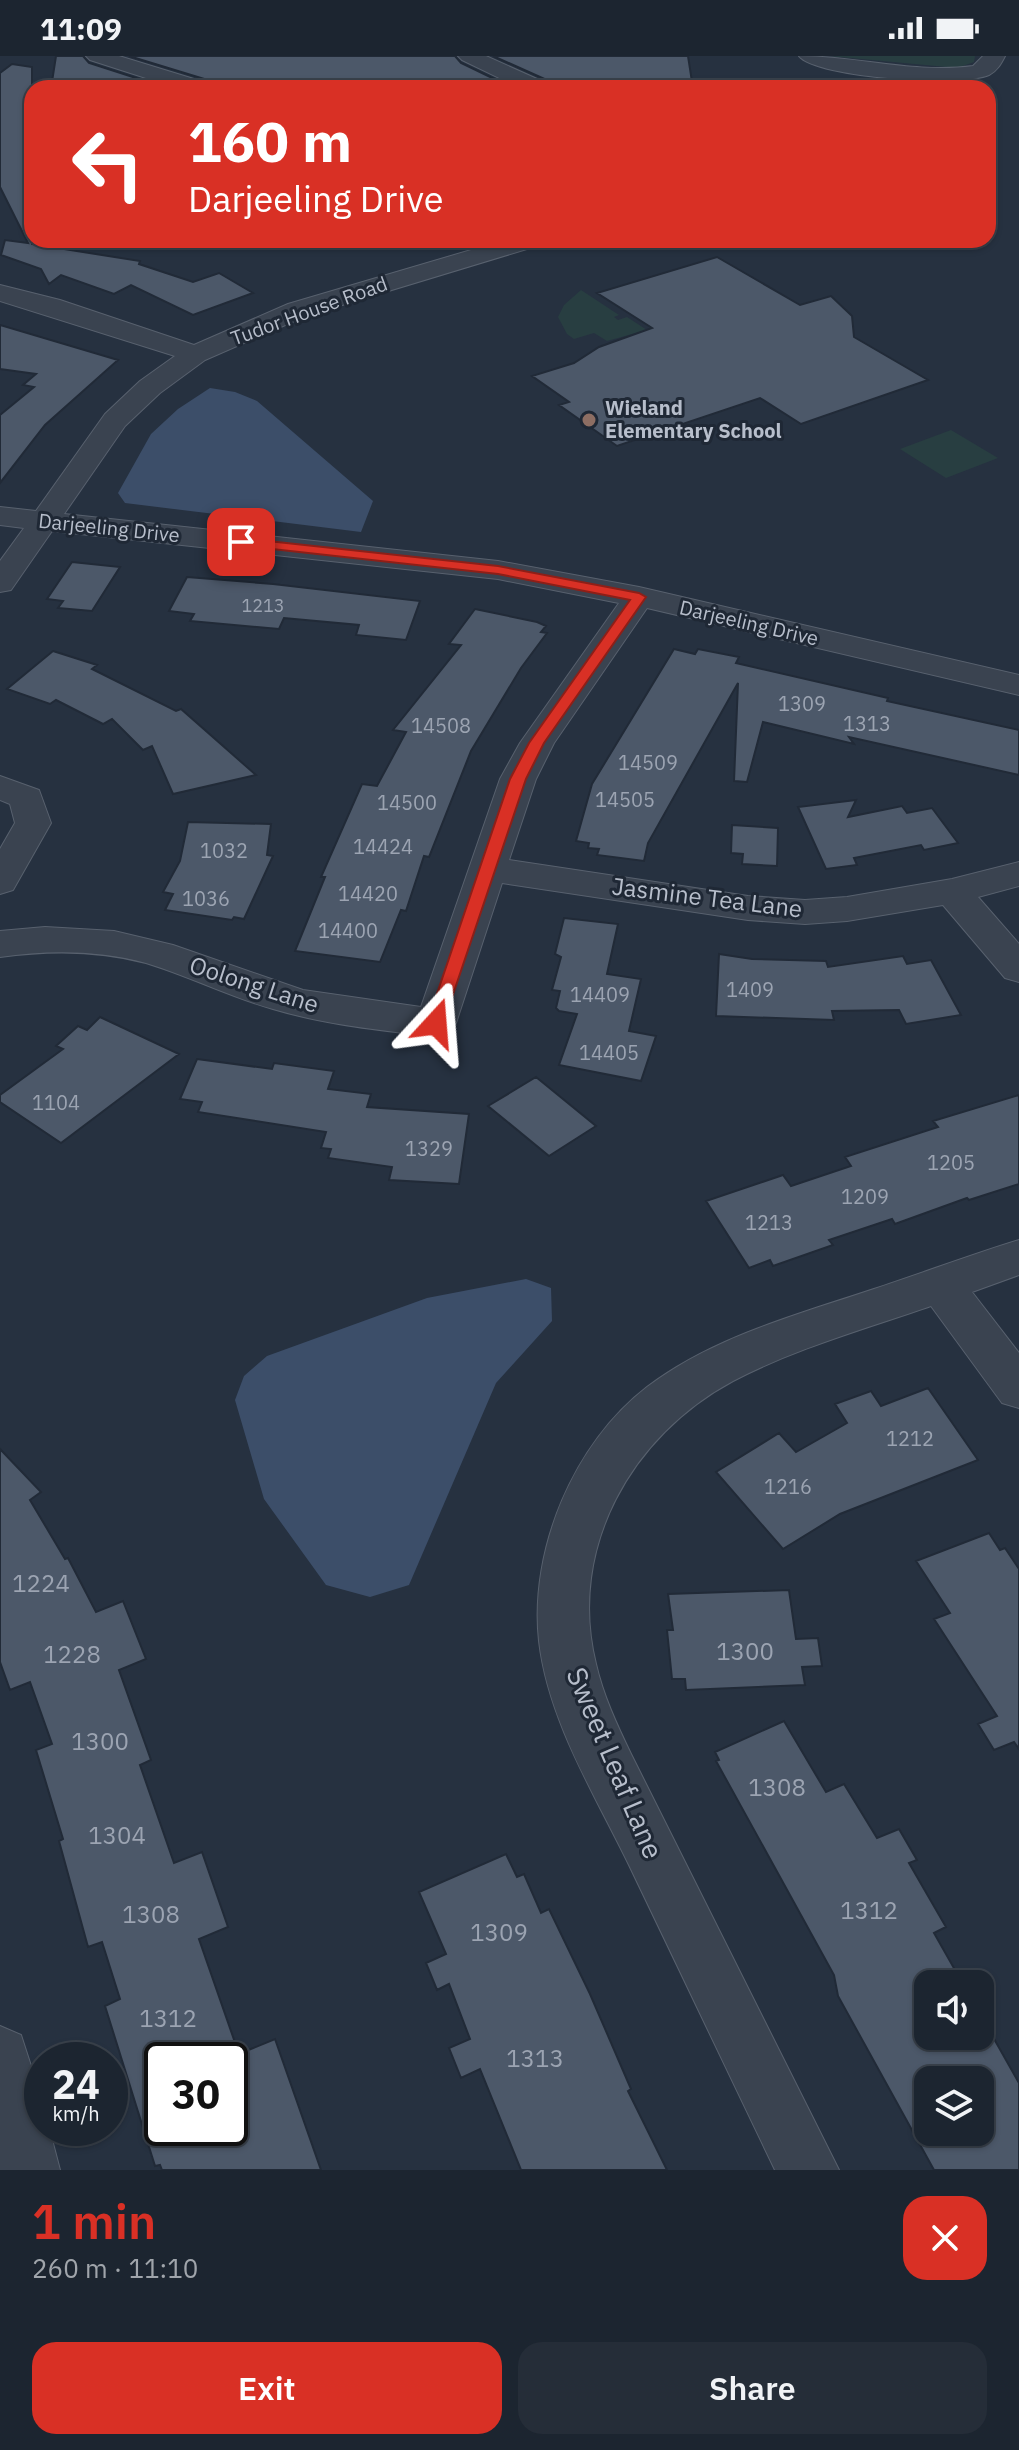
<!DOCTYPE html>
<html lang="en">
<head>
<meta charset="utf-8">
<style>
	:root { --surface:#1c2530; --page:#252d38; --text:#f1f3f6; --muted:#a0a5ab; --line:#3a424c; --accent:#d93025 }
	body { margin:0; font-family:"IBM Plex Sans",sans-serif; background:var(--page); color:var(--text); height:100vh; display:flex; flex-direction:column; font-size:30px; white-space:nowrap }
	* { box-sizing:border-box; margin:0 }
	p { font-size:26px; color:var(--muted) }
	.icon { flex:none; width:44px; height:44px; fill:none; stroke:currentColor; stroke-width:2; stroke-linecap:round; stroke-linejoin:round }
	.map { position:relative; height:2114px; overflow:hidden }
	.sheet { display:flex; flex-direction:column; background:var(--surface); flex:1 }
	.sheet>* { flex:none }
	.top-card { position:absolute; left:24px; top:24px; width:972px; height:168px; border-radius:24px; box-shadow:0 2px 6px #0004,0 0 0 2px var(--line); background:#d93025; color:#fff; overflow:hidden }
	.buttons { position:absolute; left:914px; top:1914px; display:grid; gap:16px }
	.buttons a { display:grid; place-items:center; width:80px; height:80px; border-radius:16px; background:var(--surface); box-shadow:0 2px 6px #0004,0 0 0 2px var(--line); font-size:40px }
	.speed { position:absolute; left:24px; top:1986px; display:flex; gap:16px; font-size:40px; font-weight:700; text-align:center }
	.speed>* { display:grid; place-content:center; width:104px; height:104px; border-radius:50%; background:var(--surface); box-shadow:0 2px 6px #0004,0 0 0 2px var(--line); line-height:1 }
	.speed small { font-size:20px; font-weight:400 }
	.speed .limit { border:4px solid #111; border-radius:12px; background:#fff; color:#111 }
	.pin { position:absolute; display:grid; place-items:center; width:68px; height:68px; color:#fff; margin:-34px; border-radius:16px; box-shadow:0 4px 12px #0006 }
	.me { position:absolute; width:88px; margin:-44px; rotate:19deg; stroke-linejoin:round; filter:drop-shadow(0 0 6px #0008) }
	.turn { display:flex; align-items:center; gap:28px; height:168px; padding:0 32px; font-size:36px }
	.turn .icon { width:104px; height:104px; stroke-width:2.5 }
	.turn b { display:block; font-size:56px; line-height:68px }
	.round { display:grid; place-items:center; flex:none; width:84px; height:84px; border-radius:24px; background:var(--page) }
	.head { display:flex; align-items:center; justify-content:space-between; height:136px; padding:0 32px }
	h1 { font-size:48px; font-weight:600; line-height:60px; color:var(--accent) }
	.cta { display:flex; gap:16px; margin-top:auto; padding:16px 32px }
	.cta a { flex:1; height:92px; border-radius:24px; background:var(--accent); color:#fff; font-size:32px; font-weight:600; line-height:92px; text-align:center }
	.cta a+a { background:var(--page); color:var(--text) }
	.status { display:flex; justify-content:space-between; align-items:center; height:56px; padding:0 40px; background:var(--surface); direction:ltr }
	.status svg { height:22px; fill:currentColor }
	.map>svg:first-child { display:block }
</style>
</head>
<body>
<div class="status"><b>11:09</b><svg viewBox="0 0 49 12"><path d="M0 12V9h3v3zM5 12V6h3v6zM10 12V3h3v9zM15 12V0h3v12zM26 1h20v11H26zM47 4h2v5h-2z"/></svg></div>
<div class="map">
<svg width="1019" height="2114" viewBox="0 0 1019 2114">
	<rect width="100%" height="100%" fill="#263140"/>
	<path fill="#283e41" d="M829 0H975L974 6 957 12Z
		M581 234 619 259 614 261 618 264 627 261 647 274 607 285 594 277 574 283 567 278 558 261 564 249Z
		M951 374 998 402 946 422 900 393Z"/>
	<path fill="#3c4e69" d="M210 332 235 336 257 345 373 445 361 476 125 447 118 437 151 378 178 353Z
		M526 1223 551 1232 552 1265 496 1327 409 1529 370 1541 326 1529 264 1443 235 1344 244 1320 267 1300 427 1242Z"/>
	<path fill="#4c5869" stroke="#212a37" stroke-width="2" fill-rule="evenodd" d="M56 0H83L89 7 167 32H51Z
		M129 0H455L461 7 513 32H213L208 24Z
		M493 0H688L693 32H552L547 24Z
		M12 8 32 11V188L140 205 139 208 193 226 219 217 253 237 193 259 131 229 114 238 61 219 49 228 41 213 1 199 5 184 28 187 0 131V17Z
		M717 201 800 249 831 240 852 260 854 281 928 324 801 368 760 342 617 390 559 349 569 346 532 320 574 307 599 291 652 272 597 237Z
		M0 269 118 304 45 369 0 427V359L34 331 23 329 36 318 0 313Z
		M72 506 120 511 92 555 58 552 63 545 47 543Z
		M187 521 273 528 420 545 406 584 356 579 359 569 284 562 279 573 190 565 194 558 169 555Z
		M475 553 537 566 546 570 541 576 547 577 521 612 471 695 429 801 424 800 406 855 401 854 380 906 295 895 325 821H321L362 728 377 730 406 676 393 674 461 589 449 588Z
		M674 593 695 598 698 593 739 601 736 607 888 642 887 645 1019 674V719L849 681 854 688 763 666 747 726 734 725 738 627 648 787 644 805 597 799 599 793 588 792 589 787 576 785 592 728Z
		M53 595 97 609 92 613 176 655 181 653 256 719 173 738 152 690 143 694 112 663 103 668 56 644 50 648 7 633Z
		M856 744 848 761 902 750 907 757 932 752 958 787 924 794 921 789 854 802 857 809 826 813 798 751Z
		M188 766 271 768 267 799 273 800 244 863 234 861 232 864 165 854 173 838 163 836 180 805Z
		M732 769 778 772 777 810 742 808 743 798 731 797Z
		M564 862 618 868 607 918 641 923 629 975 656 980 641 1025 559 1009 577 958 559 955 556 952 560 935 552 934 561 901 555 898Z
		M719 898 752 903 826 905 828 911 903 900 907 908 931 904 961 959 906 968 899 954 832 955 834 964 716 960Z
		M100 961 179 998 61 1087 0 1046V1039L63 993 56 990 78 970 87 974Z
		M197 1003 272 1013 274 1007 334 1015 328 1033 371 1038 367 1051 469 1058 459 1128 389 1124 392 1111 328 1102 331 1093 321 1092 326 1076 198 1056 202 1046 180 1043Z
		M536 1021 596 1070 549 1100 488 1050Z
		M1019 1039V1128L969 1144 967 1142 895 1168 892 1163 829 1184 833 1189 773 1210 770 1204 749 1212 706 1145 783 1119 791 1130 851 1110 845 1101 938 1071 933 1065Z
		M928 1332 978 1404 840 1458 783 1493 716 1416 779 1377 796 1396 847 1367 835 1348 871 1335 881 1350Z
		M0 1393 41 1436 30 1444 65 1503 68 1502 96 1556 123 1545 146 1603 119 1614 151 1704 140 1709 174 1807 202 1796 228 1871 199 1883 239 1998 275 1983 321 2114H162L160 2109 155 2110 105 1950 120 1943 102 1886 88 1891 59 1785 63 1783 36 1694 52 1688 30 1626 10 1634 0 1606ZM162 2004H230V2072H162Z
		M989 1477 1000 1494 1005 1492 1019 1513V1693L1014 1686 994 1694 978 1668 997 1660 934 1563 950 1557 916 1505Z
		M789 1534 796 1583 818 1582 822 1610 802 1611 805 1629 686 1634 685 1623H672L667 1574H673L668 1538Z
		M784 1665 826 1736 844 1728 877 1782 899 1773 917 1804 909 1807 946 1871 934 1877 963 1928H928V1980H980V1958L1019 2027V2114H934L838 1940 834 1919 716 1705 719 1704 715 1696ZM928 2024H980V2076H928Z
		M506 1798 517 1821 524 1818 541 1857 549 1853 590 1938 631 2033 628 2035 667 2114H521L480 2013 461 2022 449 1992 470 1983 449 1928 437 1934 426 1907 446 1898 419 1836Z"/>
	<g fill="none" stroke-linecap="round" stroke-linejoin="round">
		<g stroke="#58616e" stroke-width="2">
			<path id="minor" d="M86 0H119L207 27 210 32H177L90 4Z
				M458 0H486L546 27 549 32H520L462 4Z
				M799 0C857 0 915 18 973 10L983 0H1005C1001 8 997 15 989 19 962 31 817 22 799 0Z
				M505 184H543L540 189 306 260 205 304 160 337 125 370 64 458 498 505 639 531 1019 619V639L647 552 554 687 536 723 509 804 748 840 805 844 847 841 952 823 1019 806V830L978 841 1019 888V926L1005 922 943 849 847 865 805 868 748 864 502 827 456 967 450 977 436 981C381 974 326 969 273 953 230 941 189 920 146 907 98 894 49 894 0 901V875L45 871 114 875 173 889 303 934 421 951 500 723 520 687 619 547 498 523 52 475 11 534 0 536V505L24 472 0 469V451L36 455 105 358 140 325 175 300 0 245V229L60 244 194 289 288 248Z
				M0 720 39 734 51 767 13 834 0 838V793L15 767 10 748 0 744Z
				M1019 1184V1219L972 1236 1019 1297V1352L1002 1347 931 1250C865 1273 796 1292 733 1325 632 1379 567 1492 596 1608 603 1639 617 1669 631 1698L839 2114H775C726 2012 678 1911 629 1809 595 1739 548 1664 539 1585 529 1494 574 1387 647 1331 713 1281 796 1259 874 1233 923 1217 970 1199 1019 1184Z
				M0 1970 21 1979 42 2044V2072H49L60 2114H0Z"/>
		</g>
		<use href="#minor" fill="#3a4350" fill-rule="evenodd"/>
	</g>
	<path fill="#d93025" stroke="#8d1f18" stroke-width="2" d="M241 482 498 510 639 537 646 541 544 687 526 723 442 971H430L427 967 510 723 529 687 630 544 498 518 236 489 234 486Z"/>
	<circle fill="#8d6e63" stroke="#1f2835" stroke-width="3" cx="589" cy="364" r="8"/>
	<g text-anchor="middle" stroke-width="6" stroke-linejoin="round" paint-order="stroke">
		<g font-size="18" fill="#9ca4b2">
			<text x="263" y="556">1213</text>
		</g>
		<g font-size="20" fill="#b7becb" stroke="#1f2835">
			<text transform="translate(309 255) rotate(-20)" y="7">Tudor House Road</text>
			<text transform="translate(109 472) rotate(6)" y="7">Darjeeling Drive</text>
			<text transform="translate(749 567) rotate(13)" y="7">Darjeeling Drive</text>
		</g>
		<g font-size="20" font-weight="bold" fill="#b7becb" stroke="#1f2835" text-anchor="start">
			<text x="605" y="359">Wieland<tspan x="605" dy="23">Elementary School</tspan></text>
		</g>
		<g font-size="20" fill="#9ca4b2">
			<text x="802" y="655">1309</text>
			<text x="867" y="675">1313</text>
			<text x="441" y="677">14508</text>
			<text x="648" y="714">14509</text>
			<text x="625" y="751">14505</text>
			<text x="407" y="754">14500</text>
			<text x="383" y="798">14424</text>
			<text x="224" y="802">1032</text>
			<text x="368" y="845">14420</text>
			<text x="206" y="850">1036</text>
			<text x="348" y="882">14400</text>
			<text x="750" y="941">1409</text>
			<text x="600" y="946">14409</text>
			<text x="609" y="1004">14405</text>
			<text x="56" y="1054">1104</text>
			<text x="429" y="1100">1329</text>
			<text x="951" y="1114">1205</text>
			<text x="865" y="1148">1209</text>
			<text x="769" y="1174">1213</text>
			<text x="910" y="1390">1212</text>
			<text x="788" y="1438">1216</text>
		</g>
		<g font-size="24" fill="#b7becb" stroke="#1f2835">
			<text transform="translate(707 842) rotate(7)" y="8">Jasmine Tea Lane</text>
			<text transform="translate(254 929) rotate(18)" y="8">Oolong Lane</text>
		</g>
		<g font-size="24" fill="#9ca4b2">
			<text x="41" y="1536">1224</text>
			<text x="745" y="1604">1300</text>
			<text x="72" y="1607">1228</text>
			<text x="100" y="1694">1300</text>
			<text x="777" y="1740">1308</text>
			<text x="117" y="1788">1304</text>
			<text x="869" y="1863">1312</text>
			<text x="151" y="1867">1308</text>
			<text x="499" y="1885">1309</text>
			<text x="168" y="1971">1312</text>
			<text x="535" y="2011">1313</text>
		</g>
		<g font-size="28" fill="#b7becb" stroke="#1f2835">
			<text transform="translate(615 1707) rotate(67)" y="10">Sweet Leaf Lane</text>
		</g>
	</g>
</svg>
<div class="buttons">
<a><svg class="icon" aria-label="sound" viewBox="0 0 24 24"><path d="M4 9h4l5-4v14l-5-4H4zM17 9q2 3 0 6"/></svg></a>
<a><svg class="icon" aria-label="layers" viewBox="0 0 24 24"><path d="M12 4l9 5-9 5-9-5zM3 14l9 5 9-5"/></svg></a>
</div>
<div class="speed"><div>24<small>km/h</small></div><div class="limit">30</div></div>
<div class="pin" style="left:241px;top:486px;background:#d93025"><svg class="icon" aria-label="arrive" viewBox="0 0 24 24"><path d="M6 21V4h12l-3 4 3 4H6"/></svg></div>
<svg class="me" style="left:436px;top:967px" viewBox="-20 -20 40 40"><path d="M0-17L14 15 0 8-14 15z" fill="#d93025" stroke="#fff" stroke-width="4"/></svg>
<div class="top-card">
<div class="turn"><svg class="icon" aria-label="left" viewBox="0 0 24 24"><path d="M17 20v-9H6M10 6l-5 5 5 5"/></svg><div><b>160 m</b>Darjeeling Drive</div></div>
</div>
</div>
<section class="sheet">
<div class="head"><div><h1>1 min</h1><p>260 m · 11:10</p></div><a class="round" style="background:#d93025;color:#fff"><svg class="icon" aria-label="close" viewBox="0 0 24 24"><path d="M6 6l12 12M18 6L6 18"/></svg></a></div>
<div class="cta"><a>Exit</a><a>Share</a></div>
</section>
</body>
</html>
